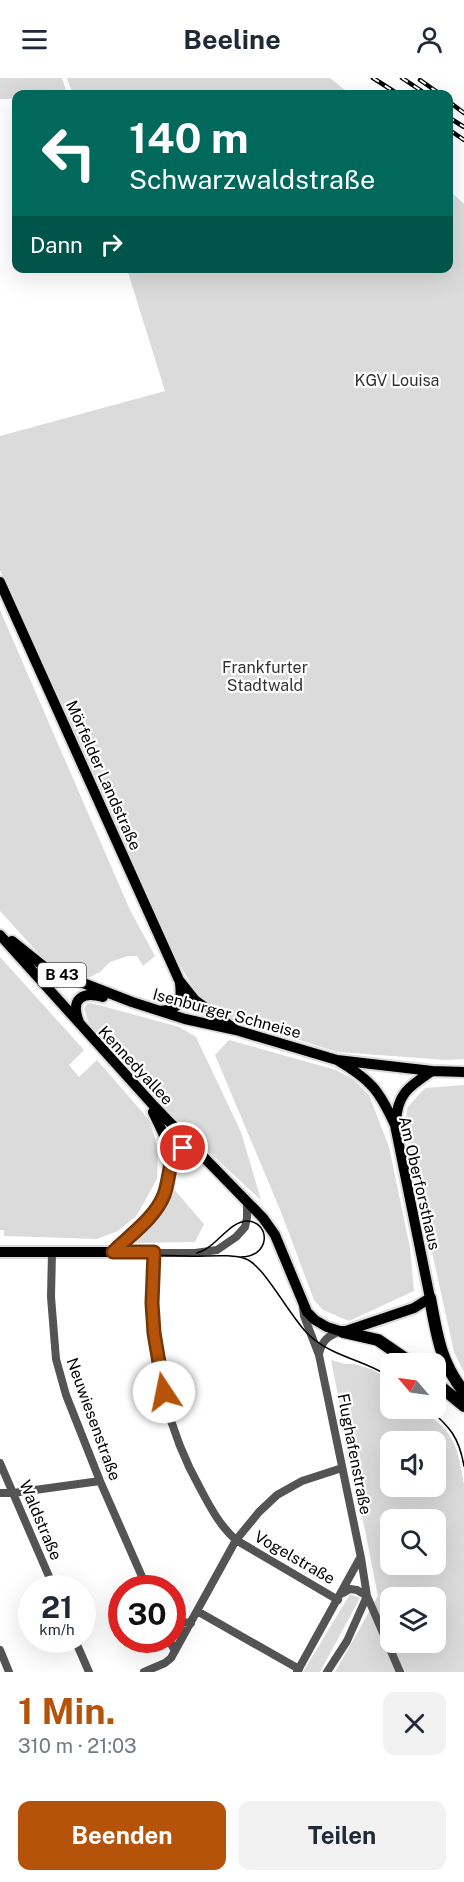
<!DOCTYPE html>
<html lang="de">
<head>
<meta charset="utf-8">
<style>
	:root { --surface:#fff; --page:#f2f2f3; --text:#1f2937; --muted:#747a83; --accent:#b45309 }
	body { margin:0; font-family:"Public Sans",sans-serif; background:var(--page); color:var(--text); height:100vh; display:flex; flex-direction:column; font-size:22px; white-space:nowrap }
	* { box-sizing:border-box; margin:0 }
	p { font-size:20px; color:var(--muted) }
	.icon { flex:none; width:33px; height:33px; fill:none; stroke:currentColor; stroke-width:2; stroke-linecap:round; stroke-linejoin:round }
	.map { position:relative; height:1594px; overflow:hidden }
	.sheet { display:flex; flex-direction:column; background:var(--surface); flex:1 }
	.sheet>* { flex:none }
	.guide { position:absolute; left:12px; top:12px; width:441px; height:183px; border-radius:12px; box-shadow:0 6px 24px #0002; background:#00695c; color:#fff; overflow:hidden }
	.needle { width:39px; rotate:299deg }
	.buttons { position:absolute; left:380px; top:1275px; display:grid; gap:12px }
	.buttons a { display:grid; place-items:center; width:66px; height:66px; border-radius:12px; background:var(--surface); box-shadow:0 6px 24px #0002; font-size:30px }
	.speed { position:absolute; left:18px; top:1497px; display:flex; gap:12px; font-size:30px; font-weight:700; text-align:center }
	.speed>* { display:grid; place-content:center; width:78px; height:78px; border-radius:50%; background:var(--surface); box-shadow:0 6px 24px #0002; line-height:1 }
	.speed small { font-size:15px; font-weight:400 }
	.speed .limit { border:9px solid #d22; background:#fff; color:#111 }
	.pin { position:absolute; display:grid; place-items:center; width:51px; height:51px; color:#fff; margin:-26px; border:3px solid #fff; border-radius:50%; box-shadow:0 2px 6px #0007 }
	.me { position:absolute; width:66px; margin:-33px; rotate:349deg; stroke-linejoin:round; filter:drop-shadow(0 0 4px #0008) }
	.turn { display:flex; align-items:center; gap:21px; height:126px; padding:0 18px; font-size:27px }
	.turn .icon { width:78px; height:78px; stroke-width:2.5 }
	.turn b { display:block; font-size:42px; line-height:51px }
	.then { display:flex; align-items:center; height:57px; padding:0 18px; background:#0003; gap:12px; font-size:22px }
	.round { display:grid; place-items:center; flex:none; width:63px; height:63px; border-radius:12px; background:var(--page) }
	.headline { display:flex; align-items:center; justify-content:space-between; height:102px; padding:0 18px }
	h1 { font-size:36px; font-weight:700; line-height:45px; color:var(--accent) }
	.action { display:flex; gap:12px; margin-top:auto; padding:12px 18px }
	.action a { flex:1; height:69px; border-radius:12px; background:var(--accent); color:#fff; font-size:24px; font-weight:700; line-height:69px; text-align:center }
	.action a+a { background:var(--page); color:var(--text) }
	header { display:flex; justify-content:space-between; align-items:center; height:78px; padding:0 18px; background:var(--surface); font-size:27px; font-weight:700 }
	.map>svg:first-child { display:block }
</style>
</head>
<body>
<header><svg class="icon" aria-label="menu" viewBox="0 0 24 24"><path d="M4 6h16M4 12h16M4 18h16"/></svg>Beeline<svg class="icon" aria-label="person" viewBox="0 0 24 24"><circle cx="12" cy="8" r="4"/><path d="M4 21q1-7 8-7t8 7"/></svg></header>
<div class="map">
<svg width="464" height="1594" viewBox="0 0 464 1594">
	<rect width="100%" height="100%" fill="#fff"/>
	<path fill="#dbdbdb" fill-rule="evenodd" d="M0 0H62L67 16H16V21H0Z
		M67 0H330L350 16H73Z
		M449 112 464 126V981L447 982 337 974 229 940 199 919 178 884 0 492V358L165 313 127 191 448 190Z
		M0 532 130 832 155 878 143 888 137 878H128L110 884 100 894 86 901 49 887 0 833Z
		M0 879 84 972 69 987 79 999 97 982 150 1043 158 1070 157 1101 137 1137 118 1153 97 1161 4 1158V1152H0Z
		M87 925 95 926 179 949 196 959 241 1054 261 1122 171 1039 97 958 89 946 84 931Z
		M229 962 336 992 353 1001 369 1017 389 1069 410 1170 414 1213 349 1243 323 1232 314 1222 281 1134 215 977Z
		M464 1007V1294L454 1274 405 1051 407 1030 425 1010Z
		M172 1109 204 1146 195 1164 134 1165 156 1142Z
		M331 1282 345 1286H355L373 1292 390 1302V1330L422 1331C431 1339 443 1347 449 1357 459 1371 461 1391 464 1407V1594H335L378 1518ZM390 1364H435V1408H390ZM390 1442H435V1486H390ZM390 1520H435V1564H390Z
		M350 1516 360 1520 320 1594H303Z"/>
	<g fill="none" stroke-linecap="round" stroke-linejoin="round">
		<g stroke="#dbdbdb" stroke-width="14">
			<path id="major" d="M0 504 179 902 195 922 236 952
				M0 857 154 1028 263 1140 275 1157 307 1234 315 1242 327 1249 343 1254 414 1230 430 1220 395 1047C379 1012 371 1002 337 982
				M12 863 47 891 132 924 185 941 236 952 337 982 432 993 464 994
				M160 933C181 931 182 923 180 905
				M79 944C70 921 82 913 103 919
				M153 1034 164 1057 169 1087
				M396 1044C397 1015 410 1008 432 993
				M0 1174H113C130 1157 154 1140 163 1118 169 1103 169 1087 176 1072L184 1070 196 1074"/>
		</g>
		<g stroke="#dbdbdb" stroke-width="15">
			<path id="highway" d="M430 1220C437 1257 440 1284 464 1314
				M343 1254 378 1262 413 1286
				M435 1304 464 1328"/>
		</g>
		<path stroke="#545454" stroke-width="8" d="M52 1174 51 1219 56 1281 66 1317 100 1403 147 1510
			M113 1174 195 1175 217 1172 236 1159 245 1149 247 1140V1124
			M154 1174C154 1191 152 1208 152 1225 153 1288 169 1355 200 1410 210 1429 220 1448 236 1462L338 1522
			M303 1229 304 1238 319 1277 361 1480 367 1518 400 1594
			M319 1276C322 1262 328 1258 341 1253
			M0 1385 54 1510
			M0 1415H13L100 1403
			M343 1515 350 1511 357 1512 367 1518
			M197 1533 299 1591
			M172 1543 191 1545
			M75 1562 89 1594
			M169 1562 175 1573
			M0 1572 9 1594
			M144 1594 165 1585 171 1580 236 1462 259 1434 277 1417 302 1403 342 1390
			M297 1594 360 1480
			M327 1594 347 1563 367 1518"/>
		<use href="#major" stroke="#000" stroke-width="10"/>
		<use href="#highway" stroke="#000" stroke-width="12"/>
		<path stroke="#000" stroke-width="1.5" d="M197 1175C215 1171 230 1142 248 1143 271 1145 271 1180 239 1179
			M0 1177C62 1177 125 1176 187 1178 204 1179 231 1175 246 1181 265 1188 291 1241 309 1257 332 1279 365 1282 390 1299
			M428 1330C450 1349 459 1359 464 1388"/>
		<g stroke="#000" stroke-width="4.5">
			<path id="rail" d="M373 0 398 16
				M402 0 426 16
				M420 2 440 16
				M448 23 464 35
				M448 39 464 49
				M448 51 464 62"/>
		</g>
		<use href="#rail" stroke="#fff" stroke-width="2" stroke-dasharray="7" stroke-linecap="butt"/>
	</g>
	<g fill="none" stroke-linecap="round" stroke-linejoin="round">
		<g stroke="#753606" stroke-width="15">
			<path id="route" d="M164 1314 154 1255 152 1225 154 1174H113C130 1157 155 1140 164 1117 170 1101 168 1084 178 1071L183 1070"/>
		</g>
		<use href="#route" stroke="#b45309" stroke-width="10"/>
	</g>
	<g text-anchor="middle" stroke-width="4.5" stroke-linejoin="round" paint-order="stroke">
		<rect fill="#fff" stroke="#4c4c4c" stroke-width="1.5" x="38" y="885" width="48" height="24" rx="4.5"/>
		<g font-size="15" font-weight="bold" fill="#000">
			<text x="62" y="902">B 43</text>
		</g>
		<g font-size="16" fill="#323232" stroke="#fff">
			<text x="397" y="308">KGV Louisa</text>
			<text x="265" y="595">Frankfurter<tspan x="265" dy="18">Stadtwald</tspan></text>
		</g>
		<g font-size="16" fill="#000" stroke="#fff">
			<text transform="translate(104 697) rotate(66)" y="6">Mörfelder Landstraße</text>
			<text transform="translate(227 935) rotate(15)" y="6">Isenburger Schneise</text>
			<text transform="translate(136 987) rotate(47)" y="6">Kennedyallee</text>
			<text transform="translate(420 1105) rotate(77)" y="6">Am Oberforsthaus</text>
			<text transform="translate(94 1341) rotate(70)" y="6">Neuwiesenstraße</text>
			<text transform="translate(355 1376) rotate(79)" y="6">Flughafenstraße</text>
			<text transform="translate(41 1442) rotate(67)" y="6">Waldstraße</text>
			<text transform="translate(295 1479) rotate(30)" y="6">Vogelstraße</text>
		</g>
	</g>
</svg>
<div class="buttons">
<a><svg class="needle" viewBox="-14 -14 28 28"><path d="M0-13l5 13h-10z" fill="#e53935"/><path d="M0 13l5-13h-10z" fill="#747a83"/></svg></a>
<a><svg class="icon" aria-label="sound" viewBox="0 0 24 24"><path d="M4 9h4l5-4v14l-5-4H4zM17 9q2 3 0 6"/></svg></a>
<a><svg class="icon" aria-label="search" viewBox="0 0 24 24"><circle cx="10" cy="10" r="6"/><path d="M15 15l6 6"/></svg></a>
<a><svg class="icon" aria-label="layers" viewBox="0 0 24 24"><path d="M12 4l9 5-9 5-9-5zM3 14l9 5 9-5"/></svg></a>
</div>
<div class="speed"><div>21<small>km/h</small></div><div class="limit">30</div></div>
<div class="pin" style="left:183px;top:1070px;background:#d93025"><svg class="icon" aria-label="arrive" viewBox="0 0 24 24"><path d="M6 21V4h12l-3 4 3 4H6"/></svg></div>
<svg class="me" style="left:164px;top:1314px" viewBox="-20 -20 40 40"><circle r="19" fill="#fff"/><path d="M0-13L10 11 0 6-10 11z" fill="#b45309"/></svg>
<div class="guide">
<div class="turn"><svg class="icon" aria-label="left" viewBox="0 0 24 24"><path d="M17 20v-9H6M10 6l-5 5 5 5"/></svg><div><b>140 m</b>Schwarzwaldstraße</div></div>
<div class="then">Dann<svg class="icon" aria-label="right" viewBox="0 0 24 24"><path d="M7 20v-9h11M14 6l5 5-5 5"/></svg></div>
</div>
</div>
<section class="sheet">
<div class="headline"><div><h1>1 Min.</h1><p>310 m · 21:03</p></div><a class="round"><svg class="icon" aria-label="close" viewBox="0 0 24 24"><path d="M6 6l12 12M18 6L6 18"/></svg></a></div>
<div class="action"><a>Beenden</a><a>Teilen</a></div>
</section>
</body>
</html>
